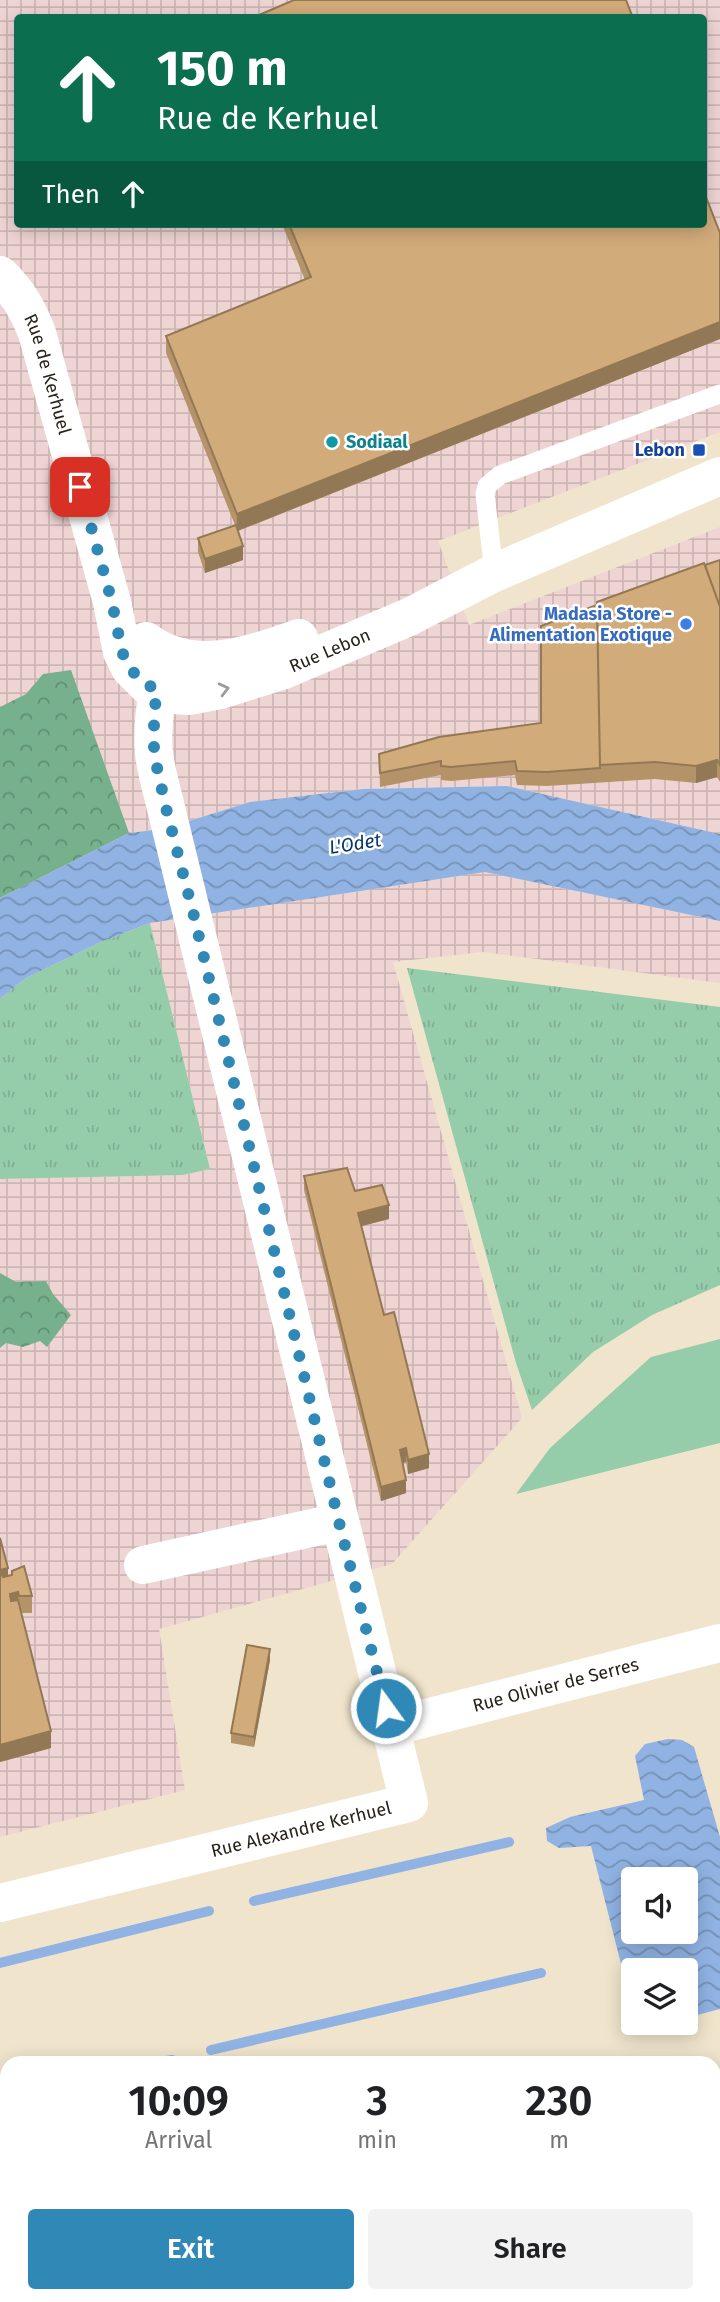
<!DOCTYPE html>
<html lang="en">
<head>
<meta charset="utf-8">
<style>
	:root { --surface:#fff; --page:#f2f2f2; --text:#202124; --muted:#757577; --accent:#3088b7 }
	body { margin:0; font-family:"Fira Sans",sans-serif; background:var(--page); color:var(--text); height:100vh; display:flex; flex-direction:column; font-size:26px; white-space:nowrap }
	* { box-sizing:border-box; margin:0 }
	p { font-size:23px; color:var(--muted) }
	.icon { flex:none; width:38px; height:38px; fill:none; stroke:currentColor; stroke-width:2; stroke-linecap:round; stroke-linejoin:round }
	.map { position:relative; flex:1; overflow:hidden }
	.drawer { position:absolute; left:0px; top:2056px; width:721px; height:247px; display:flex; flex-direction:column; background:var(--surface); border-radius:21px 21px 0 0; box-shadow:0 4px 18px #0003 }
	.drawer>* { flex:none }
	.banner { position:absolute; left:14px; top:14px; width:693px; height:214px; border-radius:7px; box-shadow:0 4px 18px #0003; background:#0b6e4f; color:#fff; overflow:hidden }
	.tools { position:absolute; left:621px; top:1867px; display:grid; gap:14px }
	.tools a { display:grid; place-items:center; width:77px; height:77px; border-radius:7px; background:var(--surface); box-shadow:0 4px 18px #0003; font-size:35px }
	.pin { position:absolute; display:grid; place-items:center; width:60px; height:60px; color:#fff; margin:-30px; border-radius:14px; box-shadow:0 4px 10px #0006 }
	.me { position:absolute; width:77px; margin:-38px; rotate:346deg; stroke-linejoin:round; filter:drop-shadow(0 0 5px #0008) }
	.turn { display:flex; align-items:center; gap:24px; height:147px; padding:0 28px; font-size:32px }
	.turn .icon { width:91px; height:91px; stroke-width:2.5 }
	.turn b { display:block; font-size:49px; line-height:60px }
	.then { display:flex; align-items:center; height:66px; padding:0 28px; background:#0003; gap:14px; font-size:26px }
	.eta { display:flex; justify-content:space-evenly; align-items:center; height:119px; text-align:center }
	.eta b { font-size:42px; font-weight:600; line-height:49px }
	.button { display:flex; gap:14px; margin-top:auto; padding:14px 28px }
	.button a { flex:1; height:80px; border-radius:7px; background:var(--accent); color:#fff; font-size:28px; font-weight:600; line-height:80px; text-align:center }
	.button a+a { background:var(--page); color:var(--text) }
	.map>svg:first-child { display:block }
</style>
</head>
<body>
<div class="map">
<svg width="720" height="2302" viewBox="0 0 720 2302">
	<defs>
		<pattern id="industrial-grid" width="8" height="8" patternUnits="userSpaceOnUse" patternTransform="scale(1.75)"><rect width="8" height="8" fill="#efd4d4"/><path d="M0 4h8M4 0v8" fill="none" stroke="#cdb6b5"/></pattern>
		<pattern id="forest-crowns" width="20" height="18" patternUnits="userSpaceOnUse" patternTransform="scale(1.75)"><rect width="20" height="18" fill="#76b08d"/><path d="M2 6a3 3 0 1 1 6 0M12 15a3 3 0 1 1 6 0" fill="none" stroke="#618f72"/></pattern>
		<pattern id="park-tufts" width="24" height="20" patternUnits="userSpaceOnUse" patternTransform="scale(1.75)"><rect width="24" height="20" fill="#95ccaa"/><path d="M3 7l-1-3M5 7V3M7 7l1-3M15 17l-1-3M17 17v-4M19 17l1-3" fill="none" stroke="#80af92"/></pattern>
		<pattern id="water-waves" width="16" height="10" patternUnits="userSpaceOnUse" patternTransform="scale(1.75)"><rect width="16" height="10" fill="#90b3e3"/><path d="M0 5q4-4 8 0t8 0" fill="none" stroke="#7691b7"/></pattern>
	</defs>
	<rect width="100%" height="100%" fill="#f0e4cc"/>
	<path fill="url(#industrial-grid)" fill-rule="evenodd" d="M0 0H720V432L438 541 469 625 720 527V834L507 786 363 789 250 802 163 829 129 833 0 898ZM18 18H704V224H18Z
		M485 872 720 921V983L483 952 393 962 522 1418 392 1564 159 1629 185 1790 0 1837V1179L183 1175 210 1169 150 923Z"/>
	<path fill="url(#forest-crowns)" d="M71 670 129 833 0 898V707L26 694 43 674Z
		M0 1273 16 1282 46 1281 53 1294 71 1315 47 1347 40 1341 23 1347 6 1343 0 1348Z"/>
	<path fill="url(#park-tufts)" d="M150 923 210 1169 183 1175 0 1179V999L26 978 101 942Z
		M407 968 720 1007V1285L652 1315 593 1352 532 1410 516 1363Z"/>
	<path fill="#95ccaa" d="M720 1339V1443L516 1494 550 1448 651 1357Z"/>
	<path fill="url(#water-waves)" fill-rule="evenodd" d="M507 786 720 834V921L485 872 150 923 101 942 26 978 0 999V898L129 833 163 829 250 802 363 789Z
		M668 1739 682 1740 694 1747 720 1837V2009L686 2018V1970H634L633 2011 591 1846 559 1848 547 1841 546 1828 570 1817 644 1800 635 1756 645 1744ZM634 1880H686V1932H634Z"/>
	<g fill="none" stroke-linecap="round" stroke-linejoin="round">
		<path stroke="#90b3e3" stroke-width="10" d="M254 1901 509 1842
			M0 1963 209 1911
			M211 2050 541 1973
			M157 2063 172 2060
			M0 2101 7 2100
			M0 2221 7 2220"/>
		<path stroke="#fff" stroke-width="19" d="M494 573 485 494 487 486 500 475 720 394"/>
		<g stroke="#fff" stroke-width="38">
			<path id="s1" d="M0 275C18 292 28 310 37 333L112 602 122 652 130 668 148 686 174 695 189 696 220 690 284 670 409 617 494 573 720 476"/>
			<path d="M146 641C193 676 250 655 299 638"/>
			<path d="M143 1565 339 1522"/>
			<path id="s2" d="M391 1727 720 1643"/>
			<path id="s3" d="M0 1903 409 1803 166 808C162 790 156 772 154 753 151 719 158 686 167 654"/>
		</g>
	</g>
	<path fill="#b59369" d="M282 224H704L720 233V339L238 531 243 560 205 573 198 552V538L235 525 166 353V336L305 280Z
		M720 560V782L717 777 696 783 655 779 547 786 517 785 515 775 451 781 441 780V775L380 787 379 754 541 723 705 565Z
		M304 1176 389 1219 361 1226 384 1315 429 1468 408 1474 406 1462 403 1463 406 1493 381 1501 304 1190Z
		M0 1538 8 1576 12 1575V1571L32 1596V1613H21L51 1748 0 1762Z
		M270 1660 254 1747 231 1743V1733Z"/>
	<path fill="#937855" d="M720 322V339L237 531V514Z
		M243 546V560L205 573V559Z
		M717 760V777L696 783V766Z
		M389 1205V1219L358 1227V1213Z
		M406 1448V1462L400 1464V1450Z
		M429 1454V1468L408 1474V1460Z
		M406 1480V1493L381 1501V1487Z
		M8 1568V1585L0 1587V1570Z
		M18 1592V1609L10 1611V1594Z
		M270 1649V1660L254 1747V1737Z
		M51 1731V1748L0 1762V1745Z"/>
	<path fill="#d2ab7a" stroke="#937855" stroke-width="2" d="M294 0H626L633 18H252Z
		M704 192 720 233V322L237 514 166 336 311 277 289 224H704Z
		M236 525 243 546 205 559 198 538Z
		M720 560V607L705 565Z
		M704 563 720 607V765L717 760 696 766 655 762 600 765 597 602Z
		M597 605 600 768 547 772 517 771 515 761 451 767 441 766V761L380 773 379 754 439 737 541 723V626Z
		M347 1168 355 1191 382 1185 389 1205 358 1213 384 1315 394 1312 429 1454 408 1460 406 1448 400 1450 406 1480 381 1487 304 1176Z
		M0 1538 8 1568 0 1570 3 1577 12 1575V1571L24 1566 32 1596H19L18 1592 10 1594 11 1601 18 1600 51 1731 0 1745Z
		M247 1645 270 1649 254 1737 231 1733Z
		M136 2296H182L184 2302H121Z"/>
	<defs><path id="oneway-chevron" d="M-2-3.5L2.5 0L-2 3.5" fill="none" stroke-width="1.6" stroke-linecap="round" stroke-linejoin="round" transform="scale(1.75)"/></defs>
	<use stroke="#9e9c98" href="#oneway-chevron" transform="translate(224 689) rotate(-14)"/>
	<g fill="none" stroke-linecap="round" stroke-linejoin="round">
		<path stroke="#3088b7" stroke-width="12" stroke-dasharray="0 21.6" d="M80 487 112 602 122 652 130 668 140 680 157 690 154 715V754L166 808 194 916 339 1522 386 1708"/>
	</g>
	<circle fill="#0f9aa8" stroke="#fff" stroke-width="2.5" cx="332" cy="442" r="7"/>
	<rect fill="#1a4fb4" stroke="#fff" stroke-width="2.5" x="692" y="443" width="14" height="14" rx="3.5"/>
	<circle fill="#3f7fe0" stroke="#fff" stroke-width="2.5" cx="686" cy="624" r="7"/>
	<g text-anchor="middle" stroke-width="5" stroke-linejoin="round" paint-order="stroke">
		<g font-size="18" fill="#27231a" stroke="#fff">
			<text dy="6" stroke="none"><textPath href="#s1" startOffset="112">Rue de Kerhuel</textPath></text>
			<text dy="6" stroke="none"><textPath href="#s1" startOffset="634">Rue Lebon</textPath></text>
			<text dy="6" stroke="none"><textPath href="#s2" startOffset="170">Rue Olivier de Serres</textPath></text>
			<text dy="6" stroke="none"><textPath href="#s3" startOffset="310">Rue Alexandre Kerhuel</textPath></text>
		</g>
		<g font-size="18" font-weight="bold" fill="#0d838f" stroke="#fff" text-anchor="start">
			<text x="346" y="448">Sodiaal</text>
		</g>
		<g font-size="18" font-weight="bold" fill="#164399" stroke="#fff" text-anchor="end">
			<text x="685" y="456">Lebon</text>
		</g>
		<g font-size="18" font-weight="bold" fill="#366cbe" stroke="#fff" text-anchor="end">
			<text x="672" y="620">Madasia Store -<tspan x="672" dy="21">Alimentation Exotique</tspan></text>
		</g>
		<g font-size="19" font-style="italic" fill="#07366e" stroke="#fff">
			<text transform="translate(355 843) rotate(-9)" y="7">L'Odet</text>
		</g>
	</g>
</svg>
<div class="tools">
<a><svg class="icon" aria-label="sound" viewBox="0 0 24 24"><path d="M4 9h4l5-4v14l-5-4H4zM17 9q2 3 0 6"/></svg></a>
<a><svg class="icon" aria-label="layers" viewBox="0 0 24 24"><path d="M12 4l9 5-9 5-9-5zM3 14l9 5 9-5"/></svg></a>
</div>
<div class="pin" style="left:80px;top:487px;background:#d93025"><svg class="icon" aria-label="arrive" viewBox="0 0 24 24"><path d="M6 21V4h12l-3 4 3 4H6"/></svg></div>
<svg class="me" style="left:386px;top:1708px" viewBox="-20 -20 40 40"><circle r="17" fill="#3088b7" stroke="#fff" stroke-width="3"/><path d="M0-11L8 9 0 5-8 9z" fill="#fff"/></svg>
<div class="banner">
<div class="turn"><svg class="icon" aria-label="ahead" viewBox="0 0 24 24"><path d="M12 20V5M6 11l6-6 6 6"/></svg><div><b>150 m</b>Rue de Kerhuel</div></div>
<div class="then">Then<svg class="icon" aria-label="ahead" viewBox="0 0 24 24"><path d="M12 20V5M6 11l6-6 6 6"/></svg></div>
</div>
<section class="drawer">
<div class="eta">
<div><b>10:09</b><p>Arrival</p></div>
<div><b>3</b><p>min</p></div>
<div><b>230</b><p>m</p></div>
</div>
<div class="button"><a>Exit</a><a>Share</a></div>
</section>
</div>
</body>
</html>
